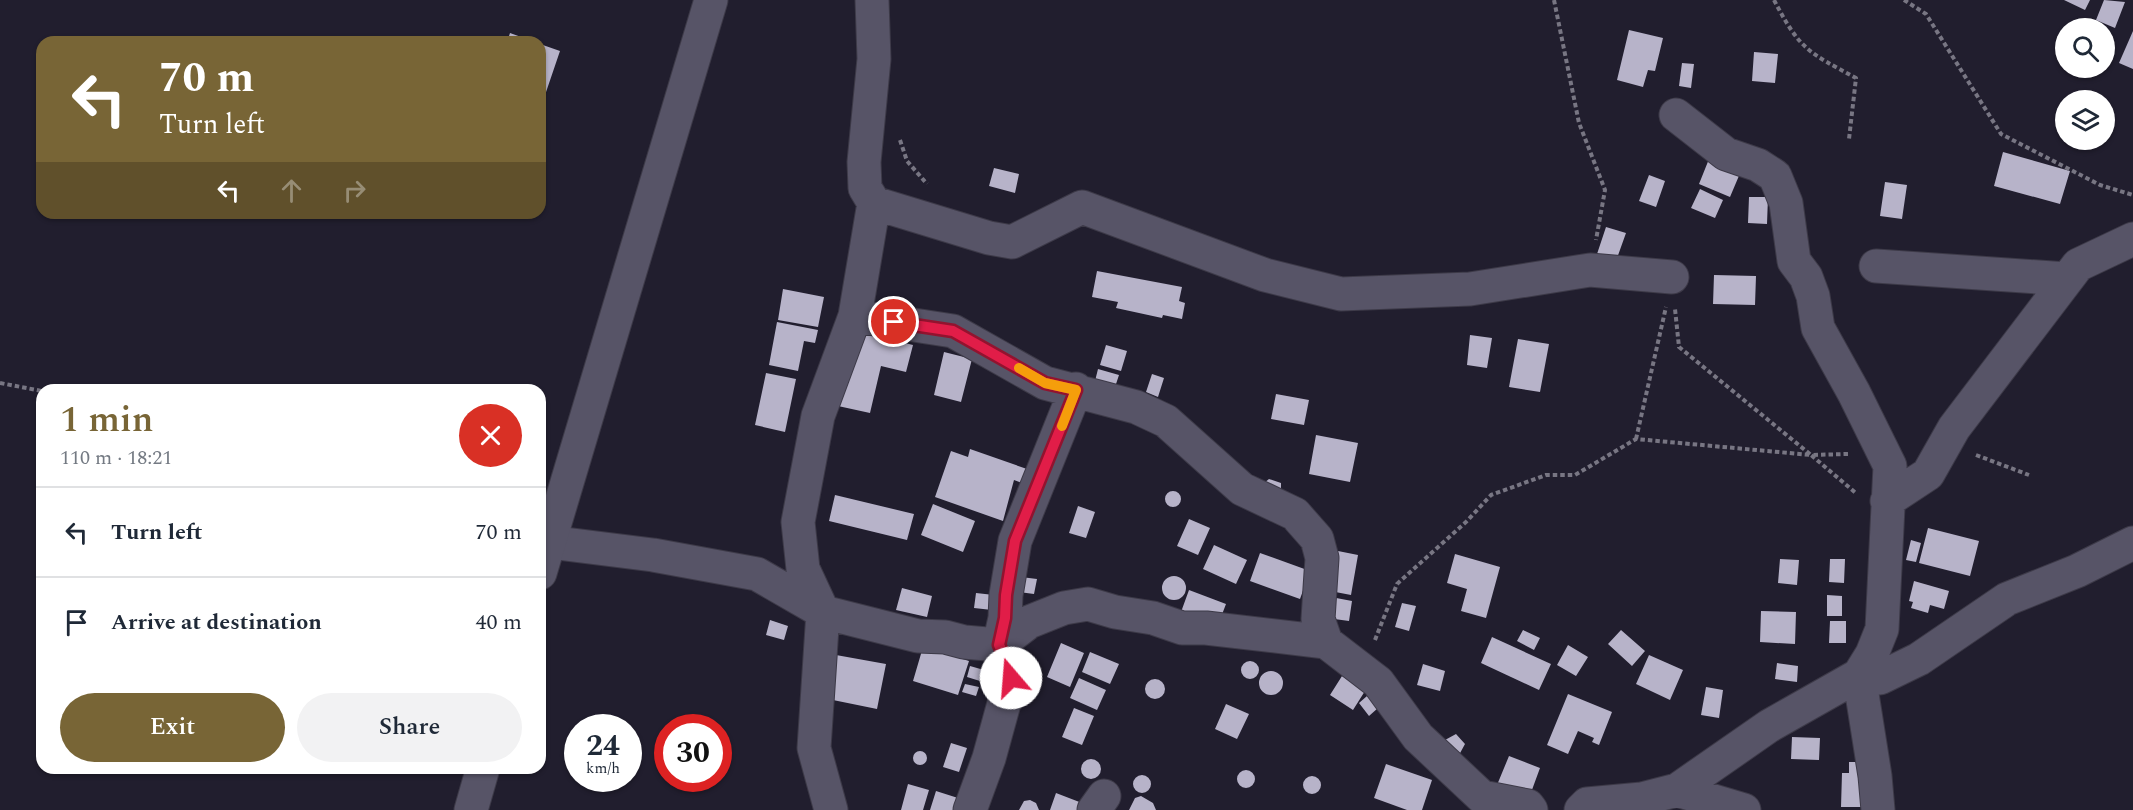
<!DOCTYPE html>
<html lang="en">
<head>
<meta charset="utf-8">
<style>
	:root { --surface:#fff; --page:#f2f2f3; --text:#1f2937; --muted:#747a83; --line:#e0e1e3; --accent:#786536 }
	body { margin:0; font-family:Spectral,serif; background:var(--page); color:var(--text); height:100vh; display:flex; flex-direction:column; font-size:22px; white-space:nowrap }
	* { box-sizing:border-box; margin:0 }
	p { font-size:20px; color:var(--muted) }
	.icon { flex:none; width:33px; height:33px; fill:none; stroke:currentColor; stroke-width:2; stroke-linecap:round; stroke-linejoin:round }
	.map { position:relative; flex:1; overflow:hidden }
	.drawer { position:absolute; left:36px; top:384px; width:510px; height:390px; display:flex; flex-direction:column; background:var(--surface); border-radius:18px; box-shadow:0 2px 4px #0004 }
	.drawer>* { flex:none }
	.guide { position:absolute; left:36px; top:36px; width:510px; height:183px; border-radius:18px; box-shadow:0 2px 4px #0004; background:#786536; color:#fff; overflow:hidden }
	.buttons { position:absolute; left:2055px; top:18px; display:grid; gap:12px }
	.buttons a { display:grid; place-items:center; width:60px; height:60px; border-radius:50%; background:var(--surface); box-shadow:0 2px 4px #0004; font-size:30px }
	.speed { position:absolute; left:564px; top:714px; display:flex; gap:12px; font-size:30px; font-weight:700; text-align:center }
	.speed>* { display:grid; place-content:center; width:78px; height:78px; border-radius:50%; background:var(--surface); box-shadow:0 2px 4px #0004; line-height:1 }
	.speed small { font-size:15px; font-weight:400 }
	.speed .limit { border:9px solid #d22; background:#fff; color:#111 }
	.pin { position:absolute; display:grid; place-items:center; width:51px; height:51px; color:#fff; margin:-26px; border:3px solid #fff; border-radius:50%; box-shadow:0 2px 6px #0007 }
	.me { position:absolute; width:66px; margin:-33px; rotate:342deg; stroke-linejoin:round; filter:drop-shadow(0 0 4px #0008) }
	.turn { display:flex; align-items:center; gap:21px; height:126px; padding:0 24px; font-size:27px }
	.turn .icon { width:78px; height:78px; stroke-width:2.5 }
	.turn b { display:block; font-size:42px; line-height:51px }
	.lanes { display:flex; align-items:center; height:57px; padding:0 24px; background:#0003; justify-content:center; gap:30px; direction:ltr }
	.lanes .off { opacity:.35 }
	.round { display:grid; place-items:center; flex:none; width:63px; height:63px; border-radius:32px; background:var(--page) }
	.overview { display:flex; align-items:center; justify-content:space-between; height:102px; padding:0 24px }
	h1 { font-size:36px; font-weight:600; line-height:45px; color:var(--accent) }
	.primary-button { display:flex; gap:12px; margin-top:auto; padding:12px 24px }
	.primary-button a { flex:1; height:69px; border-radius:36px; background:var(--accent); color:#fff; font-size:24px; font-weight:600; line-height:69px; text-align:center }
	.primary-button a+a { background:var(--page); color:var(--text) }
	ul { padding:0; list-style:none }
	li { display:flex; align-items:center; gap:18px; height:90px; padding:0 24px; border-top:2px solid var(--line) }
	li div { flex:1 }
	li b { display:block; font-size:22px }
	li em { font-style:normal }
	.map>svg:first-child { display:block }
</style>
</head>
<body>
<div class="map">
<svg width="2133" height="810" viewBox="0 0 2133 810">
	<rect width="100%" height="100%" fill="#211e2e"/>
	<path fill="#b7b3c9" d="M2064 0H2090L2085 10Z
		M2104 0 2125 2 2115 28 2096 20Z
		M1629 30 1663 38 1655 71 1648 70 1643 87 1617 80Z
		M2133 31V69L2119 63Z
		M510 33 535 42H507Z
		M540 44 560 51 544 98 540 97Z
		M1754 52 1778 54 1775 83 1752 81Z
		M1682 63 1694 64 1691 88 1679 86Z
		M2003 152 2070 171 2060 204 1994 186Z
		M1709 159 1741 171 1730 197 1699 184Z
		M994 168 1019 174 1015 193 989 186Z
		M1649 175 1665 181 1656 207 1639 201Z
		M1885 182 1907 185 1902 219 1880 216Z
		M1700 189 1723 200 1715 218 1691 208Z
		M1749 197H1768L1767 224 1748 223Z
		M1606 227 1626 233 1616 261 1597 254Z
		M1097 271 1182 287 1179 301 1185 303 1182 319 1163 315 1162 318 1116 308 1118 302 1092 297Z
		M1714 275 1756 276 1755 305 1713 304Z
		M783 289 824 297 818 327 778 320Z
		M777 322 818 330 815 343 804 341 798 371 769 365Z
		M857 331 913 345 906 372 881 366 870 413 838 406Z
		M1470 335 1492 338 1487 368 1467 365Z
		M1518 339 1549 344 1540 392 1509 387Z
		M1106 345 1127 351 1121 371 1100 365Z
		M944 352 972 359 961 402 934 395Z
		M1098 369 1119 375 1115 387 1095 381Z
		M766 373 796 379 785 432 755 425Z
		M1152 374 1164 378 1158 397 1146 392Z
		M1276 394 1309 400 1304 425 1271 419Z
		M1316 435 1358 443 1350 482 1309 474Z
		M970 449 1027 469 1022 483 1014 480 1003 521 935 497 951 451 968 457Z
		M1269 479 1281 483V495L1264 483Z
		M1165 499a8 8 0 1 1 16 0a8 8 0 1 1-16 0Z
		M835 495 914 514 907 540 829 521Z
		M933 504 975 521 963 552 921 535Z
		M1078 506 1095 512 1086 538 1069 533Z
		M1189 519 1210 528 1198 555 1177 546Z
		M1928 528 1979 541 1970 576 1919 563Z
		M1911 540 1921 543 1916 562 1906 560Z
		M1214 545 1247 560 1236 584 1203 569Z
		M1333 550 1358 555 1351 595 1325 590Z
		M1260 553 1310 571 1300 599 1250 581Z
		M1455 554 1500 567 1486 618 1461 611 1467 589 1447 583Z
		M1780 559 1799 560 1797 585 1778 583Z
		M1830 559H1845L1844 583 1829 582Z
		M1162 588a12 12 0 1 1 24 0a12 12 0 1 1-24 0Z
		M1021 577 1037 579 1034 594 1019 592Z
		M1914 581 1949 591 1944 609 1930 605 1928 613 1911 608 1913 602 1909 601Z
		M902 588 932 596 927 617 896 610Z
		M1189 590 1226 604 1218 625 1181 612Z
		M976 593 994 595 992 610 974 608Z
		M1827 595 1842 596V616H1827Z
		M1331 597 1352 601 1349 621 1327 618Z
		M1402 603 1416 606 1409 631 1395 627Z
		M1761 611 1796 612 1795 644 1760 642Z
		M770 620 788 626 784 640 766 635Z
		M1830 621H1846V643H1829Z
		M1523 630 1540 638 1534 650 1517 641Z
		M1621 630 1645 651 1632 666 1608 644Z
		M1492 637 1551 664 1539 690 1481 663Z
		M1061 643 1084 653 1070 687 1047 677Z
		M1568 645 1588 657 1576 676 1557 665Z
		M923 647 969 661 958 695 913 681Z
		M1090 652 1119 664 1110 684 1082 672Z
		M836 655 886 664 877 709 828 699Z
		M1649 655 1683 670 1670 700 1636 684Z
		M1241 670a9 9 0 1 1 18 0a9 9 0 1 1-18 0Z
		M1777 663 1798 666 1797 682 1775 679Z
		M1423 664 1445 671 1440 691 1417 685Z
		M970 666 984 670 980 681 967 677Z
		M1259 683a12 12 0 1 1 24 0a12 12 0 1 1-24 0Z
		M1342 676 1365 691 1353 710 1330 695Z
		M1079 678 1106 690 1097 710 1070 698Z
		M1145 689a10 10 0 1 1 20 0a10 10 0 1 1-20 0Z
		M965 684 979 687 976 696 962 692Z
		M1706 687 1723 690 1719 718 1701 715Z
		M1568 694 1612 712 1599 745 1592 742 1594 738 1578 731 1568 754 1547 745Z
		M1367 696 1378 708 1369 716 1359 703Z
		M1226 704 1249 714 1237 739 1215 729Z
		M1074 708 1094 716 1082 745 1062 737Z
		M1456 734 1465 744 1459 755 1445 740Z
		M1792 737 1820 738 1819 760 1791 759Z
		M951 743 967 748 959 772 943 767Z
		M913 758a7 7 0 1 1 14 0a7 7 0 1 1-14 0Z
		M1509 756 1540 768 1529 798 1497 785Z
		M1081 769a10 10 0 1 1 20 0a10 10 0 1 1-20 0Z
		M1849 762H1863L1862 807H1841L1842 773H1849Z
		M1386 764 1432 780 1422 810H1407L1374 798Z
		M1237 779a9 9 0 1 1 18 0a9 9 0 1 1-18 0Z
		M1133 784a9 9 0 1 1 18 0a9 9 0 1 1-18 0Z
		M1303 785a9 9 0 1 1 18 0a9 9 0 1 1-18 0Z
		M908 784 929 790 923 810H901Z
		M936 791 958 798 955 810H930Z
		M1056 793 1082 803 1079 810H1050Z
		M1141 796 1153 803 1156 810H1129L1135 798Z
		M1030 800 1036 803 1039 810H1019L1024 801Z"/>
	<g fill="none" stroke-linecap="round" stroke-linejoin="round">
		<g stroke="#3d3a48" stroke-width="35">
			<path id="minor" d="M1676 115 1726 154 1758 165 1775 176 1786 203 1794 261 1806 277 1813 296 1818 328 1854 393 1890 466 1882 629 1872 654 1859 675 1875 776 1878 810
				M874 203 989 238 1012 242 1082 207 1265 275 1341 294 1470 289 1590 270 1672 277
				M1876 266 2067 279
				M855 316 953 331 1045 383 1136 407 1166 421 1242 489 1295 514 1317 539 1322 558 1318 619 1326 642
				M1887 501 1928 474 1954 428 2078 265 2133 239
				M549 542 653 555 757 574 823 612 918 636 945 637 964 642 999 645 1029 622 1064 608 1088 604 1115 612 1153 618 1182 628H1206L1326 642 1378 682 1418 737 1482 797 1528 806 1531 810
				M1677 790 1744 810
				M831 810 814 748 823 612 803 569 798 522 818 416 855 316 874 203 865 188 864 162 874 59 872 0
				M970 810 989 758 1011 678 1010 668 999 645 1005 618 1006 595 1015 541 1076 389
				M1094 810 1104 796
				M1581 810 1587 804 1642 799 1677 790 1769 726 1859 675 1880 678 1919 659 2007 599 2077 571 2133 543"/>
		</g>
		<g stroke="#3d3a48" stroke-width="35">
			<path id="secondary" d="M540 573 711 0
				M471 810 483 768"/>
		</g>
		<path stroke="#787683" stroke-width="4" stroke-dasharray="4.5 3" stroke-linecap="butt" d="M1554 0 1579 123 1605 190 1596 240
			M1774 0C1800 50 1808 52 1856 78L1849 139
			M1904 0 1926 14 2001 134 2100 185 2133 195
			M900 140 907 161 927 184
			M0 383 42 391
			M1636 439 1666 307
			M1848 454 1811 455 1857 494
			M1976 455 2029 475
			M1375 640 1397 584 1467 521 1491 495 1546 475H1575L1636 439 1811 455 1679 347 1675 309"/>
		<use href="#minor" stroke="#575467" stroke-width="33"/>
		<use href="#secondary" stroke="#575467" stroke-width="33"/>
	</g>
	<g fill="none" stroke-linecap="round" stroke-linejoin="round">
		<g stroke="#92132f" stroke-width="15">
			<path id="route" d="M894 322 953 331 1045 383 1076 390 1015 541 1006 595 1005 618 999 645 1010 668 1011 678"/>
		</g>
		<use href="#route" stroke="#e11d48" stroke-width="10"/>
		<path stroke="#f59e0b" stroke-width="10" d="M1019 368 1045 383 1076 390 1062 426"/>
	</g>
</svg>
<div class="buttons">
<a><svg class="icon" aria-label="search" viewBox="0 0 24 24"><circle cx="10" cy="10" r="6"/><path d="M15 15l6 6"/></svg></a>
<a><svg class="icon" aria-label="layers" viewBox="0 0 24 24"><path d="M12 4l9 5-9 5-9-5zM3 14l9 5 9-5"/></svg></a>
</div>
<div class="speed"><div>24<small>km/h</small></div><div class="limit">30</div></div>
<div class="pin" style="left:894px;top:322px;background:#d93025"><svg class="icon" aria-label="arrive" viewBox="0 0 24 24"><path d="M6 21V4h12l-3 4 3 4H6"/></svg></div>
<svg class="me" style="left:1011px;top:678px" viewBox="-20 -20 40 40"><circle r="19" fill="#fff"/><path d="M0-13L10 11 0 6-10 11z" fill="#e11d48"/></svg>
<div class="guide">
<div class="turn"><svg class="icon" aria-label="left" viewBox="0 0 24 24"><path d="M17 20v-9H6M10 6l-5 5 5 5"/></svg><div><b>70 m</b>Turn left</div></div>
<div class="lanes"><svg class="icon" aria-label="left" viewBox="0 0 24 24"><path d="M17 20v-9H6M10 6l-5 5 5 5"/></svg><svg class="icon off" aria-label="ahead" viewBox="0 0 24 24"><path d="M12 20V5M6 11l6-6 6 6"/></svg><svg class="icon off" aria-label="right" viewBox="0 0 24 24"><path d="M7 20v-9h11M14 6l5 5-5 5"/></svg></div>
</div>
<section class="drawer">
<div class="overview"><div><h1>1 min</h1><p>110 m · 18:21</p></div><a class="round" style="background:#d93025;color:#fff"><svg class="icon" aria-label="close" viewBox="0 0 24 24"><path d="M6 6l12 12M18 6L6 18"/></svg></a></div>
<ul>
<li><svg class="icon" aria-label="left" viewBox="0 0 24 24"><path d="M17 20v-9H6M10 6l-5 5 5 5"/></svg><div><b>Turn left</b></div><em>70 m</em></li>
<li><svg class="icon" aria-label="arrive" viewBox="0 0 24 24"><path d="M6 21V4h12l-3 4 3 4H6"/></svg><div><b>Arrive at destination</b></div><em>40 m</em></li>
</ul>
<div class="primary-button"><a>Exit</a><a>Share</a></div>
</section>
</div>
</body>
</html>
